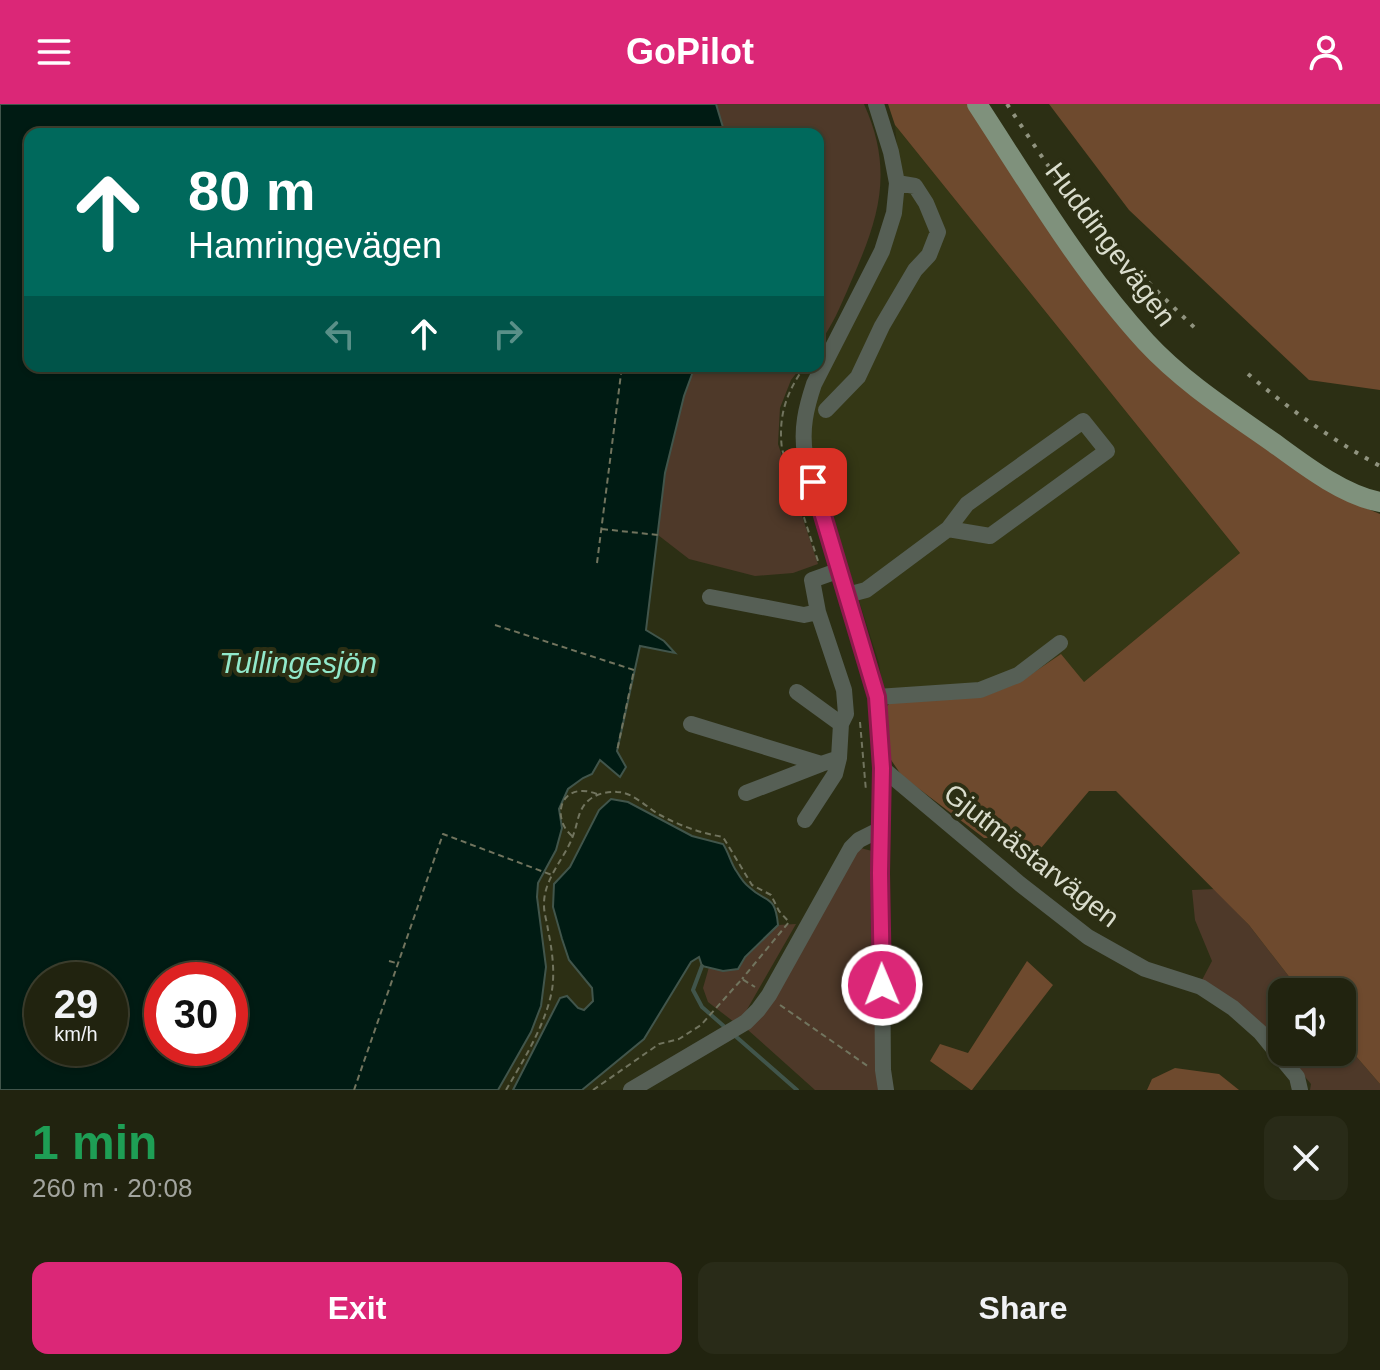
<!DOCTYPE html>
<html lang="en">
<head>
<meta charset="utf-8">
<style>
	:root { --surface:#21230f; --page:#292b18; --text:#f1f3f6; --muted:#a2a49e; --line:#3e402f; --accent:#db2777 }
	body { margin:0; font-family:Arial,sans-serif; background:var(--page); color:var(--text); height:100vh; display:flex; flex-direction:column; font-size:30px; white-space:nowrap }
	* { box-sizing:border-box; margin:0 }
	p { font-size:26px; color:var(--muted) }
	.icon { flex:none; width:44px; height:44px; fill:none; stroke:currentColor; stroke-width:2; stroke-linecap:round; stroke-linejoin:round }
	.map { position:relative; height:986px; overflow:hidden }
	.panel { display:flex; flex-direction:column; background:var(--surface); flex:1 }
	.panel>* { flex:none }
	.banner { position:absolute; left:24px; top:24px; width:800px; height:244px; border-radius:16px; box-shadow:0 2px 6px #0004,0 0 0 2px var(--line); background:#00695c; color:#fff; overflow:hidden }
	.fabs { position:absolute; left:1268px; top:874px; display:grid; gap:16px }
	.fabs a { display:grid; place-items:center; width:88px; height:88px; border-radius:16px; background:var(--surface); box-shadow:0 2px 6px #0004,0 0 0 2px var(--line); font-size:40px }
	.speed { position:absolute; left:24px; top:858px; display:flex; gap:16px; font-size:40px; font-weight:700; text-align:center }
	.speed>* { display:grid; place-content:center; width:104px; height:104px; border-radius:50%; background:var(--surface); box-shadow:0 2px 6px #0004,0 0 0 2px var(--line); line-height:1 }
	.speed small { font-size:20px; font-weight:400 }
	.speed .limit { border:12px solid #d22; background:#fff; color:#111 }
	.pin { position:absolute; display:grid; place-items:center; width:68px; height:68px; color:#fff; margin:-34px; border-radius:16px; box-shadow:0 4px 12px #0006 }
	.me { position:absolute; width:88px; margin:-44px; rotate:359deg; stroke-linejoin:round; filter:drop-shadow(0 0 6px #0008) }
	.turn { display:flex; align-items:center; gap:28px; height:168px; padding:0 32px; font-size:36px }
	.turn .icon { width:104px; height:104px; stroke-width:2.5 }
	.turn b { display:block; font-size:56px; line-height:68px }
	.lanes { display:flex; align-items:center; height:76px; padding:0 32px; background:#0003; justify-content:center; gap:40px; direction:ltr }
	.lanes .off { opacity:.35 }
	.round { display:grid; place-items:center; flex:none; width:84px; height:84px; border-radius:16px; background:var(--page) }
	.overview { display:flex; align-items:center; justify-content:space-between; height:136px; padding:0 32px }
	h1 { font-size:48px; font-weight:600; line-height:60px; color:#1e9e55 }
	.button { display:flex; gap:16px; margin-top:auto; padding:16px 32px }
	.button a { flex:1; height:92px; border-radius:16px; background:var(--accent); color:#fff; font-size:32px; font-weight:600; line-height:92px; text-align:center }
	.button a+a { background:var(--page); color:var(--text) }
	header { display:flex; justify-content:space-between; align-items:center; height:104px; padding:0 32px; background:var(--accent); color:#fff; font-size:36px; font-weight:600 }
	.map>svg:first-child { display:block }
</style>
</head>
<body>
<header><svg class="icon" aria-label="menu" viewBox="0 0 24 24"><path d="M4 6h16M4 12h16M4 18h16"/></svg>GoPilot<svg class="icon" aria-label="person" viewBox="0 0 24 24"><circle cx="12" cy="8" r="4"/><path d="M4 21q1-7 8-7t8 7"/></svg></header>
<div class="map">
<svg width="1380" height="986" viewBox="0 0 1380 986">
	<rect width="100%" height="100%" fill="#2c2f14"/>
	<path fill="#343715" d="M895 21 1240 449 1084 578 1027 573 885 604 879 559 813 354 809 330 813 304 820 284 890 148 902 100Z"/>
	<path fill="#4e3929" d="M716 0H864C895 69 878 116 850 180 841 201 832 223 818 241V30H725Z
		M695 262H802L791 276 780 304 778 340 818 460 793 469 755 472 689 455 658 431 665 369 684 292Z
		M857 743 872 747 876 969 879 986H815L748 926Z
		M1215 785 1249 821 1301 888H1282V946L1202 876 1212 857 1195 816 1192 786Z
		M796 820 745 909 734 918 708 898 703 884 709 863 723 867 738 865 745 853 778 821Z
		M1342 936 1380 980V986H1310L1311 980 1284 948H1342Z"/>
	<path fill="#6e4a2e" d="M888 0H967L1101 199 1351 398 1380 410V980L1342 936V888H1301L1249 821 1116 687H1089L1031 756 1003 734H984L902 672 889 653 885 604 894 595 1027 573 1061 550 1084 578 1240 449 895 21Z
		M1049 0H1380V286L1309 276 1129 106Z
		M1027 857 1053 881 972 986H971L930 957 940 940 968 949Z
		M1175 964 1219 970 1239 986H1147L1152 975Z"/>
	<path fill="#001b13" stroke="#41554b" stroke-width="2" fill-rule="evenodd" d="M0 0H716L725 30H30V262H695L684 292 665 369 646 526 664 537 675 549 640 542 617 647 626 663 620 673 600 656 592 670 583 674 568 685 559 705 562 724 556 746 538 779 537 793 546 863 541 902 531 928 498 986H0ZM42 876H110V944H42ZM162 876H230V944H162Z
		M611 695 628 698 692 732 723 740C729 749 731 760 737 768 740 773 745 780 749 783 767 800 775 790 778 821L745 853 738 865 723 867 702 862 699 853 691 858 644 935 582 986H513L560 894 567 892 578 904 584 906 593 897 592 884 569 856 562 835 553 803 554 780 570 763 599 706Z"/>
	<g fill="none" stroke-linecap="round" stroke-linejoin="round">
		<path stroke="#41554b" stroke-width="4" d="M702 862 693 886 702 903 726 924
			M733 930 797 986"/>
		<path stroke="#71745e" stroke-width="2" stroke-dasharray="6 4" stroke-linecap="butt" d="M805 262C786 289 778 312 782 345L818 457
			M602 425 658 431
			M597 459 622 262
			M495 521 634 566 617 647
			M860 618 866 687
			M572 732C550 713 561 676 597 690
			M389 857 396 859
			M780 901 869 963
			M354 986 443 730 552 771
			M506 986C523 957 546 920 552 886 555 867 552 845 548 826 547 818 544 809 544 802 543 774 566 754 574 729 578 718 578 705 589 696 596 690 608 687 617 688 633 688 647 704 660 711 680 722 701 729 723 733L752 781 771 791 779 807 789 818 742 875
			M593 986 659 940 679 935 701 921 742 875 755 883"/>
		<path stroke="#565f55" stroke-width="16" d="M826 306 858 273 882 222 915 166 929 151 938 128 926 99 915 82 897 79
			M847 491 866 486 948 425 967 400 1083 317 1107 347 990 432 948 425
			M710 493 804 511 818 508
			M797 588 841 620
			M877 593 980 586 1018 571 1060 539
			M691 620 821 660 839 654
			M882 664 1020 780 1088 833 1145 865 1201 883 1233 904 1260 928 1297 973 1300 986
			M746 689 821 660
			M805 716 835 670 839 654 841 620 846 610 844 586 818 508 812 476 840 466
			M881 725 883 966 886 986
			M631 986 746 918 758 906 769 891 851 744 859 736 881 725 882 664 877 593 805 350C801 325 806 304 814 280L882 147 894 109 897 79 891 48 876 0"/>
		<path stroke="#7f917c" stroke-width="20" d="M977 0C1030 81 1080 166 1146 238 1183 278 1230 308 1274 339 1304 361 1343 391 1380 398"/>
		<path stroke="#90937f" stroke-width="4" stroke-dasharray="4 8" stroke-linecap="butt" d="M1007 0C1024 26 1041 52 1059 77 1100 131 1149 180 1198 227
			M1248 270C1289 305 1332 336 1380 362"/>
	</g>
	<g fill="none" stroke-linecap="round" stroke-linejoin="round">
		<g stroke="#8e194d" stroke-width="20">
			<path id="route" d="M813 378 877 593 882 664 880 769 882 881"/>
		</g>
		<use href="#route" stroke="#db2777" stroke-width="14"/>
	</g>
	<g text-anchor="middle" stroke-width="8" stroke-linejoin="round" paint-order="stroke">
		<g font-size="28" fill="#daddcd" stroke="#2c2f14">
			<text transform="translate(1111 140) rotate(53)" y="10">Huddingevägen</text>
			<text transform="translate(1032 751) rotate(38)" y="10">Gjutmästarvägen</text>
		</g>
		<g font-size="30" font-style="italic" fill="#92e9cb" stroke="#2c2f14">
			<text x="298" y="569">Tullingesjön</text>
		</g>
	</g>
</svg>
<div class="fabs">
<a><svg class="icon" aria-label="sound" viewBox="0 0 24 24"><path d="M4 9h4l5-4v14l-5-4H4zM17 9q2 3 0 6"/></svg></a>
</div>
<div class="speed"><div>29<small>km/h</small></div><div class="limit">30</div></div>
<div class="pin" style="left:813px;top:378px;background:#d93025"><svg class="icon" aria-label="arrive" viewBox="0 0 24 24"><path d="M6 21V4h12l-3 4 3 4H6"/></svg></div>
<svg class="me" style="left:882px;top:881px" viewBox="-20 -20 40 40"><circle r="17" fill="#db2777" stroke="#fff" stroke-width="3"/><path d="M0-11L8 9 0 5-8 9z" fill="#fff"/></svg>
<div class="banner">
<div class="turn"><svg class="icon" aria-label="ahead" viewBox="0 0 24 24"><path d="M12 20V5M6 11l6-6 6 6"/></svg><div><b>80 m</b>Hamringevägen</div></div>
<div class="lanes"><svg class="icon off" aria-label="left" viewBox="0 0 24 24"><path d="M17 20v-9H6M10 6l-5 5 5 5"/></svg><svg class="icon" aria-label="ahead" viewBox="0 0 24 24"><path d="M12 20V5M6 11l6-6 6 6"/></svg><svg class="icon off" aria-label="right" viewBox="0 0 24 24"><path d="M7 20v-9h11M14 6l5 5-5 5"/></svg></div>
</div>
</div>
<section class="panel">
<div class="overview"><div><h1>1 min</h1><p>260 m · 20:08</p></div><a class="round"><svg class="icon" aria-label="close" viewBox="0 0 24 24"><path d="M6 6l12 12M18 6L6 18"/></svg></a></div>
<div class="button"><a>Exit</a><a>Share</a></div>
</section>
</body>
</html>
